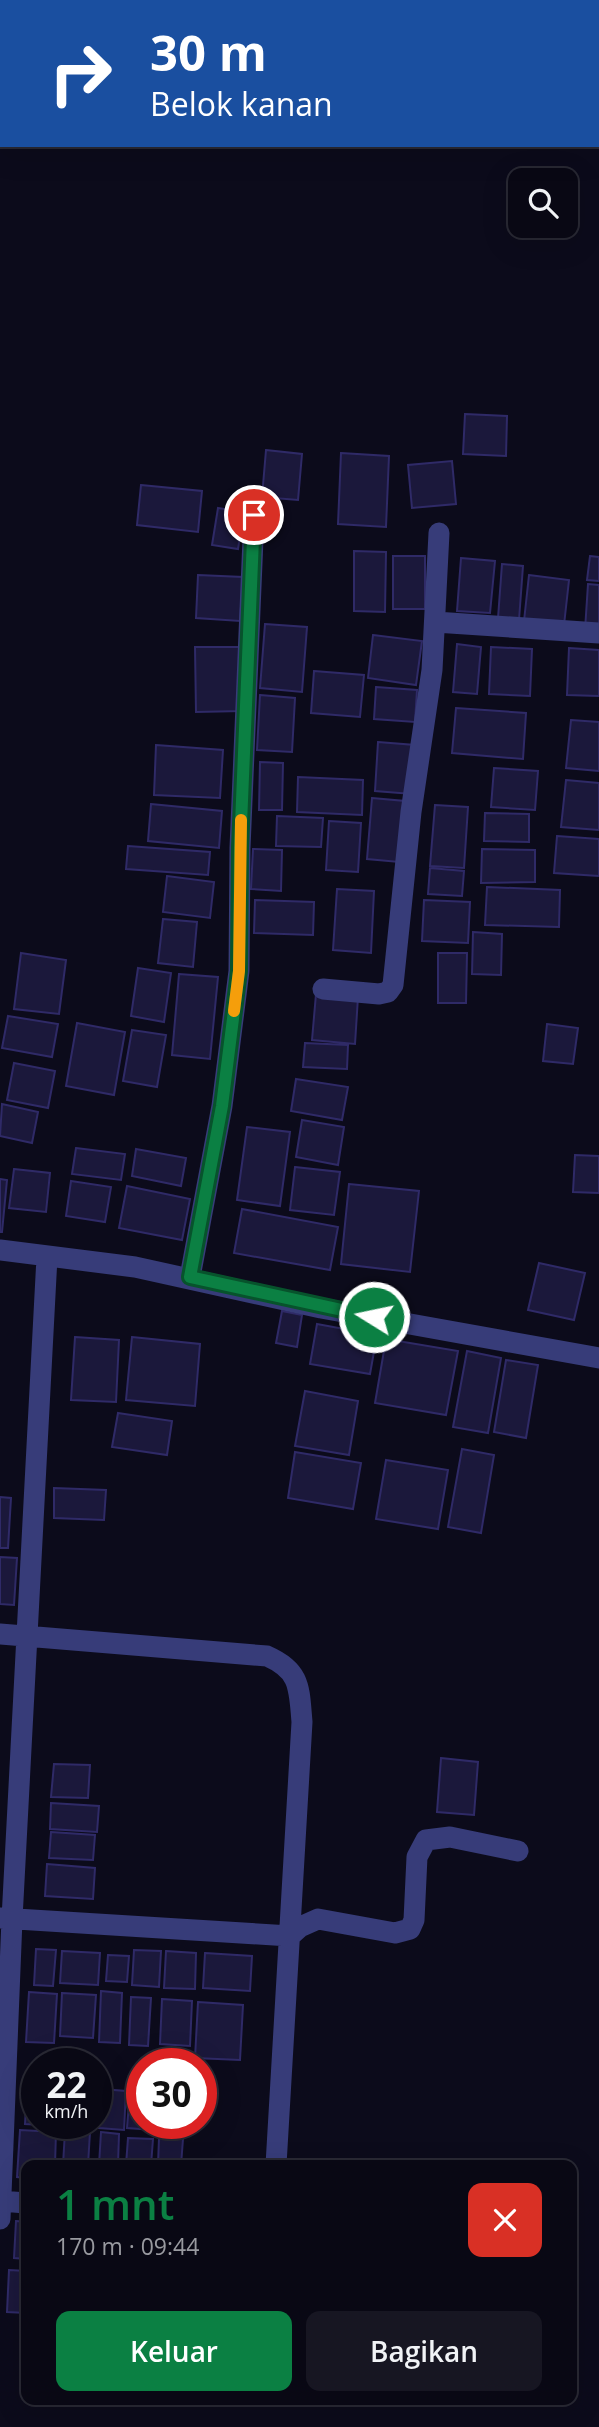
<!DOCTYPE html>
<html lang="id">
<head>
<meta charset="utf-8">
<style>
	:root { --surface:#090814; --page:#171622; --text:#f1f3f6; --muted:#999aa0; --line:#292934; --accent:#0b8043 }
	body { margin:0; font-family:"Open Sans",sans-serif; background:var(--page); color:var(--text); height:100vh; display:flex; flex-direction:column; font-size:26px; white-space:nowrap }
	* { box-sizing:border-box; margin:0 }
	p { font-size:23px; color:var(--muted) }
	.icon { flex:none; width:38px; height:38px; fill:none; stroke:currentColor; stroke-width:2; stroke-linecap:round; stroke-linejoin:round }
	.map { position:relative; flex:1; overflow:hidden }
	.side { position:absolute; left:21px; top:2160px; width:556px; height:245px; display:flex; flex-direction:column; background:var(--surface); border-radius:14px; box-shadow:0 7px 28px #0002,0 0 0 2px var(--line) }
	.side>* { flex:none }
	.top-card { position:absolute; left:0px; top:0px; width:600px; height:147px; box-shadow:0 7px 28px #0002,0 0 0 2px var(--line); background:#1a4fa0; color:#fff; overflow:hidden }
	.fabs { position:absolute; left:508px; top:168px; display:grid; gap:14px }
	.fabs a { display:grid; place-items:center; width:70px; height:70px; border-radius:14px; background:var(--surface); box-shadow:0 7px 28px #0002,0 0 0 2px var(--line); font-size:35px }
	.speed { position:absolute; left:21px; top:2048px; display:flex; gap:14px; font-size:35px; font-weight:700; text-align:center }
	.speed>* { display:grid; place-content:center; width:91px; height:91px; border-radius:50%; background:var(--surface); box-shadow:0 7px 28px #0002,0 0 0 2px var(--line); line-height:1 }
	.speed small { font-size:18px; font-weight:400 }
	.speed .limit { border:10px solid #d22; background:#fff; color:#111 }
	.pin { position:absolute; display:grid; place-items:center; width:60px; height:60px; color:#fff; margin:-30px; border:4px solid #fff; border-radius:50%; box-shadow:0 2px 7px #0007 }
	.me { position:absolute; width:77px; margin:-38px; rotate:280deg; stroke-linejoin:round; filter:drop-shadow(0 0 5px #0008) }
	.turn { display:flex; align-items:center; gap:24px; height:147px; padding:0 35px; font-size:32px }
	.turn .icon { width:91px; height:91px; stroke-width:2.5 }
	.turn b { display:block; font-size:49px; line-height:60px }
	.round { display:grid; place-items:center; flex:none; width:74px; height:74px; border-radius:14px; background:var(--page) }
	.overview { display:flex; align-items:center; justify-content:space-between; height:119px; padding:0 35px }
	h1 { font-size:42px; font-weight:600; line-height:52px; color:var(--accent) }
	.primary-button { display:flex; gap:14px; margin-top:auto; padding:14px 35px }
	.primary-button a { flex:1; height:80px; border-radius:14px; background:var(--accent); color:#fff; font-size:28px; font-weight:600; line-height:80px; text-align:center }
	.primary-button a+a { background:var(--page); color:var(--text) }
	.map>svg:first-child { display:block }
</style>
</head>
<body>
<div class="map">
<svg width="599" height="2427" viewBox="0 0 599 2427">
	<rect width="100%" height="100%" fill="#0c0b1b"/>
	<path fill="#1b183b" stroke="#2f2a67" stroke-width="2" d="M465 414 507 416 506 456 463 454Z
		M266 450 302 454 298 500 262 497Z
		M341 453 389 456 386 527 338 524Z
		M452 461 456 504 412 508 408 465Z
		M141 485 202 491 198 532 137 525Z
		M218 508 244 512 238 549 212 545Z
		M354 551 386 552 385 612 354 611Z
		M393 556H425V609H393Z
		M590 556 599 557V581L587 580Z
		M461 558 495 561 490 613 457 611Z
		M502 564 523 566 519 620 498 618Z
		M198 575 243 577 240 621 196 618Z
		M529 575 569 580 564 625 524 621Z
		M588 584 599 585V631L585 630Z
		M265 624 307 627 302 692 260 688Z
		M373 635 422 641 416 685 368 678Z
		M457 644 481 647 477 694 453 692Z
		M195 647H241L242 711 196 712Z
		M491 647 532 649 530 696 489 694Z
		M569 648 599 650V696L567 695Z
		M314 671 364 675 360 717 311 713Z
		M376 687 417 690 415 722 374 719Z
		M260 695 295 698 292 752 257 750Z
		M456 708 526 713 523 759 452 753Z
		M571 720 599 722V771L566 768Z
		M378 742 415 745 412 794 375 791Z
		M156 745 223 750 220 798 154 795Z
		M260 762 283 763 282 810H259Z
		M494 768 538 771 535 810 491 807Z
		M298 777 363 780 362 815 297 812Z
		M566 780 599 783V830L561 827Z
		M372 798 405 801 399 862 367 859Z
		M151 804 222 811 219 848 148 841Z
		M435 805 468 807 464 868 430 866Z
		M485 813 529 814V842L484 841Z
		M277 816 323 818 321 847 276 846Z
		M329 821 361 823 358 872 326 870Z
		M557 836 599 839V876L554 873Z
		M128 846 210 852 208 875 126 869Z
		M253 849 282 850 281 891 251 889Z
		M482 849 535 850V882L481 883Z
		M430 868 464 871 462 896 428 894Z
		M167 876 214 882 210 918 163 912Z
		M487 887 560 890 559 927 485 925Z
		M337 889 374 891 371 953 333 950Z
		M255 900 314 902 313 935 254 933Z
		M424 900 470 902 468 943 422 941Z
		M163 919 197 922 193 967 158 963Z
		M473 932 502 934 501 975 472 974Z
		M21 953 66 960 59 1014 14 1009Z
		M438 953H467L466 1003H438Z
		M138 968 171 973 164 1022 131 1016Z
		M179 974 218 977 210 1059 172 1055Z
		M316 994 358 997 355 1044 312 1040Z
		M8 1016 58 1024 52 1057 2 1048Z
		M77 1023 125 1032 114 1095 66 1086Z
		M547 1024 578 1028 573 1064 543 1061Z
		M132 1030 166 1035 157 1087 123 1081Z
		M305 1043 348 1045 347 1069 303 1067Z
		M14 1063 55 1071 48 1108 7 1100Z
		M296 1079 348 1087 342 1120 291 1111Z
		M2 1104 38 1112 32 1143 0 1136Z
		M302 1120 344 1127 338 1165 296 1157Z
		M247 1127 290 1132 280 1206 237 1200Z
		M76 1148 125 1154 121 1180 72 1174Z
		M136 1149 186 1158 181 1186 132 1176Z
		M575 1155 599 1156V1193L573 1192Z
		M295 1167 340 1172 334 1215 290 1210Z
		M14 1169 50 1173 46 1212 9 1208Z
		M0 1179 7 1180 2 1232H0Z
		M71 1181 111 1187 105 1222 66 1216Z
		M349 1184 419 1191 410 1272 341 1264Z
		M127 1186 190 1199 182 1240 119 1228Z
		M242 1209 338 1227 330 1270 234 1253Z
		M539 1263 585 1273 574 1320 528 1310Z
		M282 1311 302 1315 297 1347 276 1343Z
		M317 1324 377 1335 370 1374 310 1364Z
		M75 1337 119 1340 116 1402 71 1400Z
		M132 1337 200 1344 195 1406 126 1400Z
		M386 1339 458 1351 446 1415 375 1403Z
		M467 1351 501 1358 488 1433 453 1427Z
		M506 1360 538 1365 526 1438 494 1432Z
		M305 1391 358 1401 349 1455 295 1446Z
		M118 1413 172 1421 167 1455 112 1447Z
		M462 1449 494 1455 481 1533 448 1527Z
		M295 1452 361 1463 353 1509 288 1498Z
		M386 1460 448 1470 438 1529 376 1519Z
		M54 1488 106 1490 104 1520 54 1518Z
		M0 1497 11 1498 8 1548H0Z
		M0 1557 17 1558 14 1605 0 1604Z
		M441 1758 478 1762 474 1815 437 1812Z
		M54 1764 90 1765 88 1798 51 1797Z
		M51 1803 99 1806 97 1832 50 1829Z
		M51 1832 95 1835 93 1860 49 1858Z
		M47 1864 95 1868 93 1899 45 1896Z
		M36 1949 56 1950 53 1986 34 1985Z
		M134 1950 161 1951 159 1987 132 1985Z
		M62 1951 100 1953 98 1985 60 1983Z
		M166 1951 196 1953 195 1989 164 1988Z
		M205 1953 252 1956 250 1991 203 1988Z
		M108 1955 129 1956 127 1982 106 1981Z
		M101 1991 122 1993 120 2043 99 2042Z
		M29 1992 57 1994 54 2043 26 2042Z
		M62 1993 96 1995 93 2038 60 2036Z
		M131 1997 151 1998 148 2046 129 2045Z
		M162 1999 192 2001 190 2046 160 2044Z
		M198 2002 243 2005 240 2060 195 2058Z
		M27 2089 37 2090V2123H60V2126L25 2124Z
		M101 2089 126 2091 124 2130 99 2128Z
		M130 2091 142 2092V2123H154L153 2130 127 2128Z
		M158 2123H183V2129L158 2127Z
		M20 2130 56 2132 55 2165H26V2178L17 2177Z
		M65 2131 90 2132 88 2165H63Z
		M101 2132 119 2134 118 2165H99Z
		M128 2138 153 2139 151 2165H126Z
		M159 2138 183 2139 181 2165H158Z
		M16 2221 26 2222V2259L14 2258Z
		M9 2270 26 2271V2313L7 2312Z"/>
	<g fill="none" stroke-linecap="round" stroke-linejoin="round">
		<path stroke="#373c79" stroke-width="21" d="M435 622 599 633
			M323 989 379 994 388 992 393 985 411 812 432 670 439 533
			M0 1250 135 1267 321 1308 599 1358
			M190 1277 222 1106 239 971 240 848 254 515
			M0 1634 267 1656C301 1671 299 1688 302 1722L276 2165
			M0 1918 290 1936 300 1927 318 1919 395 1933 410 1929 414 1920 417 1857 426 1840 450 1837 518 1851
			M0 2201 26 2203
			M0 2219 12 1919 47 1257"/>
	</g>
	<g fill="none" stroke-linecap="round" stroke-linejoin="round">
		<g stroke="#07532c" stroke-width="18">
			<path id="route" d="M254 515 240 848 239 971 222 1106 190 1277 374 1317"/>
		</g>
		<use href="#route" stroke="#0b8043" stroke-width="12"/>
		<path stroke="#f59e0b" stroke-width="12" d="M234 1011 239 971 241 820"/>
	</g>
</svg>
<div class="fabs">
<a><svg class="icon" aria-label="search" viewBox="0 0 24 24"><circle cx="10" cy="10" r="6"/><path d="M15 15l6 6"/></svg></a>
</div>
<div class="speed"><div>22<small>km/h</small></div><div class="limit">30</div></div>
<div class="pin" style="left:254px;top:515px;background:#d93025"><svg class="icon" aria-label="arrive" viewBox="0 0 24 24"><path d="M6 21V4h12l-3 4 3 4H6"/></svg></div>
<svg class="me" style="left:374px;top:1317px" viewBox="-20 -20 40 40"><circle r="17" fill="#0b8043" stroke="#fff" stroke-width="3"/><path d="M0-11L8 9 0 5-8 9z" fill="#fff"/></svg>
<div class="top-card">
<div class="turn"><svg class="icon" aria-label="right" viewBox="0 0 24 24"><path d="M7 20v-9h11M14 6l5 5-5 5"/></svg><div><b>30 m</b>Belok kanan</div></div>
</div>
<section class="side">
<div class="overview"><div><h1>1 mnt</h1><p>170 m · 09:44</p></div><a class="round" style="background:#d93025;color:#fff"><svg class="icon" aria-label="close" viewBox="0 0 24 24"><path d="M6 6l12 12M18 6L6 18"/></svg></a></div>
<div class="primary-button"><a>Keluar</a><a>Bagikan</a></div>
</section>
</div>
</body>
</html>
